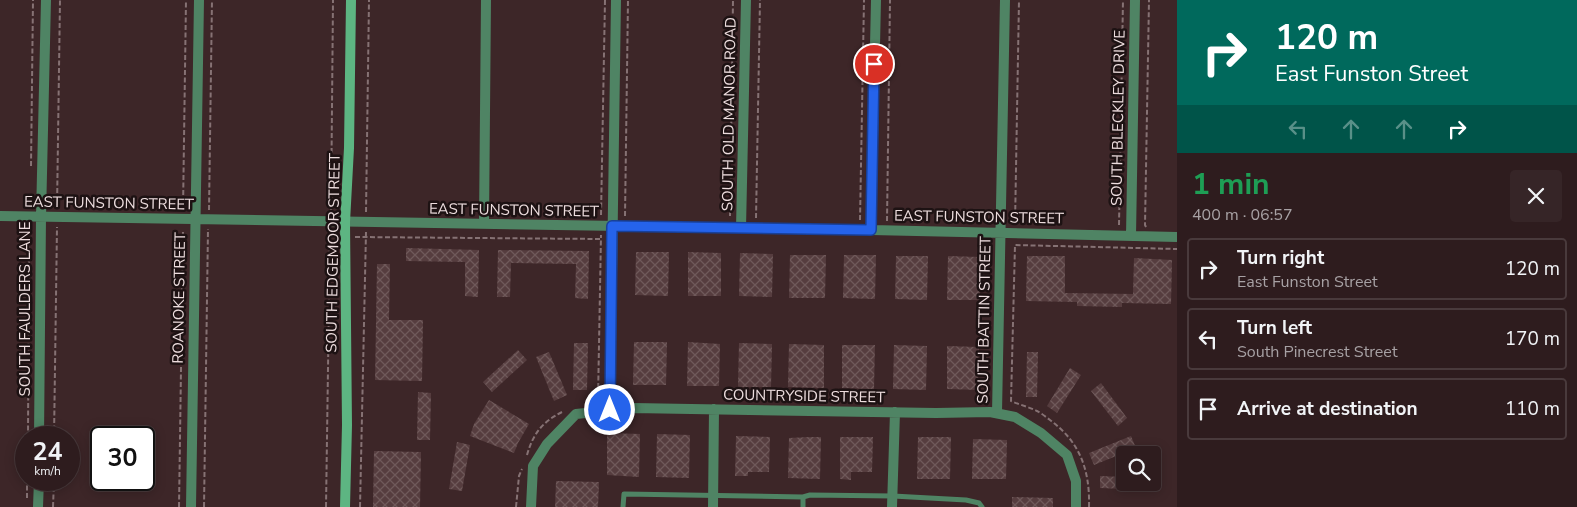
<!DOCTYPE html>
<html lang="en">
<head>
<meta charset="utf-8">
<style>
	:root { --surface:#2e1c1e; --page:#362527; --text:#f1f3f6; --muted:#a7a1a4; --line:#493a3c }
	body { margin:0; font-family:"Nunito Sans",sans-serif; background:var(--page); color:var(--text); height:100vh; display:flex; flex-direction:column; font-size:19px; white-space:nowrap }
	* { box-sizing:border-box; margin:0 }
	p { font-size:16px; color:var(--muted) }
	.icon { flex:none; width:28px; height:28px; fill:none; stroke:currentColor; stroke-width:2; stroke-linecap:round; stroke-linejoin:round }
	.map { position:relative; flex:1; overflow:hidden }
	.side { display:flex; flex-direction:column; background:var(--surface); width:400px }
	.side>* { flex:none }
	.hud { background:#00695c; color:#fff; overflow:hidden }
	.buttons { position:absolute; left:1116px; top:446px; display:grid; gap:10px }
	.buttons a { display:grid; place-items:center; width:45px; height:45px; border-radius:5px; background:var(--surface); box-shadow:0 2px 12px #0003,0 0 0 1px var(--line); font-size:25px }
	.speed { position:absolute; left:15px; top:426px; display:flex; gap:10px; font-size:25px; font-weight:700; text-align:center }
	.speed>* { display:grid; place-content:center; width:65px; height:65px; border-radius:50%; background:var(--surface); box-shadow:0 2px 12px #0003,0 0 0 1px var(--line); line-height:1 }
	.speed small { font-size:12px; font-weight:400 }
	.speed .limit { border:2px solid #111; border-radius:8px; background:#fff; color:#111 }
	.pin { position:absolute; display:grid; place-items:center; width:42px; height:42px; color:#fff; margin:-21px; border:2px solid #fff; border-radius:50%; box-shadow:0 1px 5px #0007 }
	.me { position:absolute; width:55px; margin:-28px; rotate:0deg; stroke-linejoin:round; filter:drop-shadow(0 0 4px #0008) }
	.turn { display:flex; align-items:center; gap:18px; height:105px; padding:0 15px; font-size:22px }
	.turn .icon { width:65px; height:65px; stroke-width:2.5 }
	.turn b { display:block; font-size:35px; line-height:42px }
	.lanes { display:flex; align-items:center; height:48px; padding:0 15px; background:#0003; justify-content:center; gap:25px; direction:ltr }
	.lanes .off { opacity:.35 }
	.round { display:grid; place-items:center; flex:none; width:52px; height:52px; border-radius:5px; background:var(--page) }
	.headline { display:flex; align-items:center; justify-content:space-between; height:85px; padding:0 15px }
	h1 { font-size:30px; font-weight:700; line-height:38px; color:#1e9e55 }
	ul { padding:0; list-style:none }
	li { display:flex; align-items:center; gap:15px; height:62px; margin:0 10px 8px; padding:0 5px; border:2px solid var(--line); border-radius:5px }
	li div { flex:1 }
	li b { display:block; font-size:19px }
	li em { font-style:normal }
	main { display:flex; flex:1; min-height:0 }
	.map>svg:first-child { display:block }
</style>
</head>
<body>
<main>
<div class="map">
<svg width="1177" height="507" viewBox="0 0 1177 507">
	<defs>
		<pattern id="building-cross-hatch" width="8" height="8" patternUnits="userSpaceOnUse" patternTransform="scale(1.25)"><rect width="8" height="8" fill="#563d3f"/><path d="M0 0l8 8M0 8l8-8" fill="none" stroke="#6f595a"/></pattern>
	</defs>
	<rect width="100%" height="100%" fill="#3d2628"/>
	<path fill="url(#building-cross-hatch)" d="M406 248 479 250 478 297 465 296V262L406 261Z
		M498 250 589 251 588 299 575 298 576 264 511 263 510 297H497Z
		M636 252H669L668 296 635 295Z
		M688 252 721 253V296H688Z
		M740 253 773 254 772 297 739 296Z
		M790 255H826L825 298H789Z
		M844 255H876L875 299 843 298Z
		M896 256H928L927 300 895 299Z
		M948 256 980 257V300H947Z
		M1027 256H1065V293L1133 294 1134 258 1172 260 1171 304 1122 303V307L1077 306V302L1026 301Z
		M377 264H390L389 320H423L422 381 375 380Z
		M634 342H667L666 385H633Z
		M688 342 720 344 719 386H687Z
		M574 343H588L587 390H573Z
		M739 343 772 344 771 387H738Z
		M789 344 824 345V388L788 387Z
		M842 345H875L874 389 842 388Z
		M894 345 927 346 926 390 893 389Z
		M947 346 979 347 978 390 947 389Z
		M518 350 527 360 492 392 483 382Z
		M549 352 567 395 554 401 536 357Z
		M1027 352H1038L1037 397H1026Z
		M1070 368 1081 375 1057 413 1047 406Z
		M1101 383 1127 418 1118 426 1091 391Z
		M418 392 431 393 430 440H417Z
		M489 400 529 424 518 443 514 453 470 436 474 424Z
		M607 433 640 434 639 477 607 475Z
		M657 434 690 435 689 478 656 477Z
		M736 436 770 437 769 472H748V476H735Z
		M1131 436 1136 448 1094 465 1089 453Z
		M809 437H821L820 479 788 478 789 438Z
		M840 437H873L872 472H851V480L840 479Z
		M918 437H951L950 479H917Z
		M973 439 1007 440 1006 479H972Z
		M457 442 470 445 462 491 449 489Z
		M374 451 421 452 420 507H373Z
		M1100 476 1125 477V489L1100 488Z
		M556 481 599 482 598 507H555Z
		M1012 497 1053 498V507H1012Z"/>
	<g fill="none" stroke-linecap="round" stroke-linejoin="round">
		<path stroke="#867274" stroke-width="2" stroke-dasharray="5 2.5" stroke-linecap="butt" d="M31 166 33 0
			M57 208 60 0
			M183 210 186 0
			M209 210 212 0
			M366 212 369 0
			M331 213 333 0
			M601 215 605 0
			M625 216 628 0
			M730 216 733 0
			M756 218 760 0
			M860 220 864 0
			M887 221 890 0
			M1015 225 1019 0
			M1119 225 1123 0
			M1146 227 1145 225 1149 0
			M355 237 601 239
			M587 402 598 399 601 235
			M28 438 29 230
			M54 438 57 227
			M527 455C533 434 542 422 562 412
			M27 498V480
			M53 507 54 480
			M179 507 183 230
			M204 507 208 229
			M326 507 330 230
			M360 507 366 232
			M516 507 519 476 522 469
			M1089 507C1090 470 1080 442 1050 420 1046 417 1041 413 1037 411 1029 407 1020 405 1011 401L1015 245 1177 249"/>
		<path stroke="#4f8464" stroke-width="5" d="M623 507 624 494 803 497 810 495 893 496 966 500 979 503 982 507
			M803 507V497"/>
		<path stroke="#4f8464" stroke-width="10" d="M0 216 871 230 1177 237
			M484 224 486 0
			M741 228 746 0
			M871 230 876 0
			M1131 236 1135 0
			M610 410 616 0
			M997 413 1005 0
			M39 438 41 217 46 0
			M38 507 39 480
			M191 507 199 0
			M531 507 533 466 547 444 576 414 633 408 936 413 990 412 1015 417 1041 433 1067 455 1076 481V507
			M713 507 714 409
			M892 507 895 412"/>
		<path stroke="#5db582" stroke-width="10" d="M345 507 347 425 345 222 349 148 351 0"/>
	</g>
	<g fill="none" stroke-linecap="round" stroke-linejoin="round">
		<g stroke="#184099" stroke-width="12">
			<path id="route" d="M610 410 612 226 871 230 874 64"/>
		</g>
		<use href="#route" stroke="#2563eb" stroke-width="9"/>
	</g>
	<g text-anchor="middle" stroke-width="5" stroke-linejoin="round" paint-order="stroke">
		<g font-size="15" fill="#edddde" stroke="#1d1213">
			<text transform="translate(729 114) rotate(-89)" y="5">SOUTH OLD MANOR ROAD</text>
			<text transform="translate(1118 118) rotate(-89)" y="5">SOUTH BLECKLEY DRIVE</text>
			<text transform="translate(109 203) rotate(1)" y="5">EAST FUNSTON STREET</text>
			<text transform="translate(514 210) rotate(1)" y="5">EAST FUNSTON STREET</text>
			<text transform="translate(979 217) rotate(1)" y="5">EAST FUNSTON STREET</text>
			<text transform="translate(333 253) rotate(-89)" y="5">SOUTH EDGEMOOR STREET</text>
			<text transform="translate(179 298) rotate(-89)" y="5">ROANOKE STREET</text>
			<text transform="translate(25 309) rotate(-90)" y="5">SOUTH FAULDERS LANE</text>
			<text transform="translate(984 320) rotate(-89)" y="5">SOUTH BATTIN STREET</text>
			<text transform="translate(804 396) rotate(1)" y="5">COUNTRYSIDE STREET</text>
		</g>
	</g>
</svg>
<div class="buttons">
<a><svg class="icon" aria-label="search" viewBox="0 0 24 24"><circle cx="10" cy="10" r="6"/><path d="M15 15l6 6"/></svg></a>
</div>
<div class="speed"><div>24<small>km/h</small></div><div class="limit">30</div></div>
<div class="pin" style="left:874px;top:64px;background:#d93025"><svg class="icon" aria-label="arrive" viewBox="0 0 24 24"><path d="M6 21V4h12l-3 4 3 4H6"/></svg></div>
<svg class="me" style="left:610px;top:410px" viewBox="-20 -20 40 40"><circle r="17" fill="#2563eb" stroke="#fff" stroke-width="3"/><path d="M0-11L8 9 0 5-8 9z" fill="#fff"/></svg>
</div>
<section class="side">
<div class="hud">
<div class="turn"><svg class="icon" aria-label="right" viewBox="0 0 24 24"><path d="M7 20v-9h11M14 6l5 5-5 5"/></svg><div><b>120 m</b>East Funston Street</div></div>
<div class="lanes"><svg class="icon off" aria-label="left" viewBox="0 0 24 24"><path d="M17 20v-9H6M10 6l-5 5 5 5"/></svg><svg class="icon off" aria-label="ahead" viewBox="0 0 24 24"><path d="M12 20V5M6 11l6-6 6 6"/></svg><svg class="icon off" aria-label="ahead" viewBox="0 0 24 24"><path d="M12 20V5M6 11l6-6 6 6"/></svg><svg class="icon" aria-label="right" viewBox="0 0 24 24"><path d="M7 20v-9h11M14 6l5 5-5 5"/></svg></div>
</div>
<div class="headline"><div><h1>1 min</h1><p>400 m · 06:57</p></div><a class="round"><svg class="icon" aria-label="close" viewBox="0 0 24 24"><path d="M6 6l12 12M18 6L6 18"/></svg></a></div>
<ul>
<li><svg class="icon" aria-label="right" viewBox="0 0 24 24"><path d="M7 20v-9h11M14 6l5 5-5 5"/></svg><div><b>Turn right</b><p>East Funston Street</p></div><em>120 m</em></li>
<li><svg class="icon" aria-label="left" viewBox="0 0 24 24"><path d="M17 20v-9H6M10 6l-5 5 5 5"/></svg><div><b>Turn left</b><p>South Pinecrest Street</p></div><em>170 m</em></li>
<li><svg class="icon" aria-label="arrive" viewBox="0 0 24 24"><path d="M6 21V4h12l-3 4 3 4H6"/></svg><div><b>Arrive at destination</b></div><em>110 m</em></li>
</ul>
</section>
</main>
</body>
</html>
